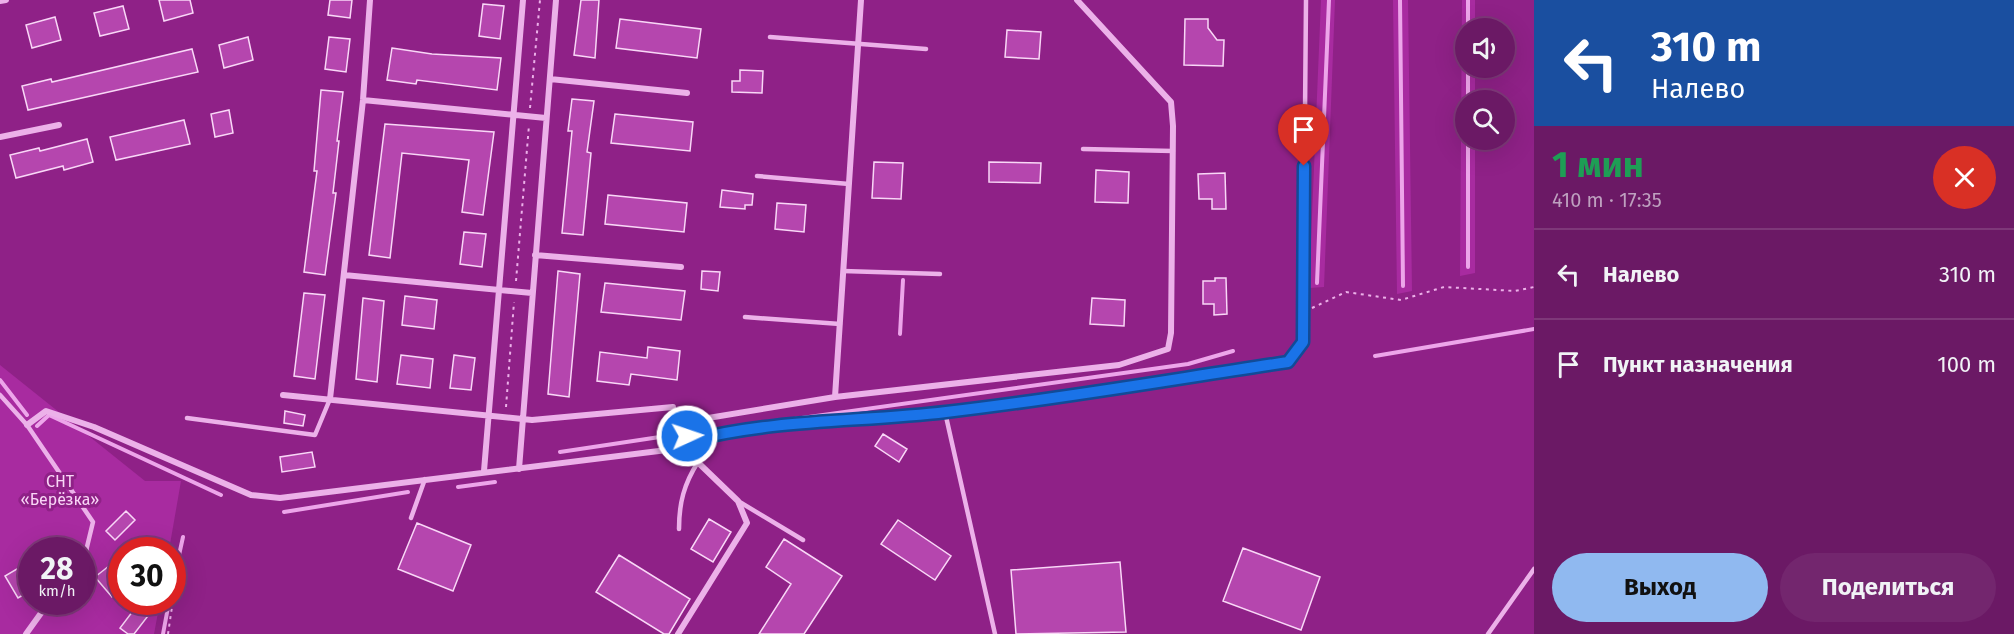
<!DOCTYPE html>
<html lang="ru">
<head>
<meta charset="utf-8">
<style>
	:root { --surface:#6b1965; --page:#73266e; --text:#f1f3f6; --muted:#bea0bf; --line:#7e3879; --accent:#90b9f0 }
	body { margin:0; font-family:"Fira Sans",sans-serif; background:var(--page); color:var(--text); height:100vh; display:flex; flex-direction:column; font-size:22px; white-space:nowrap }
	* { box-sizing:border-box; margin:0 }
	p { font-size:20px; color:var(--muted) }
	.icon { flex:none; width:33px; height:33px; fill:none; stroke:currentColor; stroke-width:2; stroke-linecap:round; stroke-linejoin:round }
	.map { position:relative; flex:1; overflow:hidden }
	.side { display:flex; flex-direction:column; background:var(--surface); width:480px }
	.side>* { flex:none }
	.guide { background:#1a4fa0; color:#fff; overflow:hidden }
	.tools { position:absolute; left:1455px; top:18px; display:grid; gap:12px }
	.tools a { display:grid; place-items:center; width:60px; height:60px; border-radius:50%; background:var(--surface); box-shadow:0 6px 24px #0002,0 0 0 2px var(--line); font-size:30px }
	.speed { position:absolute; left:18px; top:537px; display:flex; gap:12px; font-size:30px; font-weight:700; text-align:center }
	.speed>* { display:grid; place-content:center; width:78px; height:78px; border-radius:50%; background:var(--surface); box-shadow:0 6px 24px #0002,0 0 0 2px var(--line); line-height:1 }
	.speed small { font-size:15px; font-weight:400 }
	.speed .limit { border:9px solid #d22; background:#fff; color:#111 }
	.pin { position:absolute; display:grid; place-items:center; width:51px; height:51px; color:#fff; margin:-62px -26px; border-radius:50% 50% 50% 0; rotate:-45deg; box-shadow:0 0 6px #0007 }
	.pin .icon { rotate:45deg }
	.me { position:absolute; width:66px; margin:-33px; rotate:87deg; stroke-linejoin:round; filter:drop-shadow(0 0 4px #0008) }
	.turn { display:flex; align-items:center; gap:21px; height:126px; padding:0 18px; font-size:27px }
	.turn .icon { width:78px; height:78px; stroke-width:2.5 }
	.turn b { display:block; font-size:42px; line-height:51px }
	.round { display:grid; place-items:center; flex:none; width:63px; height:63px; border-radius:32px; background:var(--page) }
	.overview { display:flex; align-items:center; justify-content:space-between; height:102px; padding:0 18px }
	h1 { font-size:36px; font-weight:700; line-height:45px; color:#1e9e55 }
	.cta { display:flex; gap:12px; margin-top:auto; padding:12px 18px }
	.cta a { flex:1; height:69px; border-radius:36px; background:var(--accent); color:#111; font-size:24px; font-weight:700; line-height:69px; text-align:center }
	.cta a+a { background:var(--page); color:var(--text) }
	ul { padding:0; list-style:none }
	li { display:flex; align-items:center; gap:18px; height:90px; padding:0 18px; border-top:2px solid var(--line) }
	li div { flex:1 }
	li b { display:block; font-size:22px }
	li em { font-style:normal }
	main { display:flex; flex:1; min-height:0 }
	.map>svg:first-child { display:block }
</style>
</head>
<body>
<main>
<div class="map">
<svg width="1534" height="634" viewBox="0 0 1534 634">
	<rect width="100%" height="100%" fill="#8f2187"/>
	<path fill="#a82ba0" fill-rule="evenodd" d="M1321 0H1335L1324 287 1309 288Z
		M1393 0H1408L1412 291 1397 294Z
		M1462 0H1475V28H1466V68H1475V100H1466V140H1475V273L1460 276Z
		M0 365 145 481H181L169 550H122V602H160L154 634H0ZM32 550H82V602H32Z"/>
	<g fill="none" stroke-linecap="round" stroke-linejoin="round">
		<path stroke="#eda5ea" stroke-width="4" d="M1400 0 1403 286
			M1468 0V28
			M1468 68V100
			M1468 140V267
			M1317 283 1329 0
			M900 334 903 280
			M1375 356 1534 329
			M0 380 27 415
			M37 426 49 415 221 495
			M694 433 1188 364 1233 351
			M560 452 673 435
			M458 487 495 482
			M284 512 408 492
			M172 587 183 537
			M163 634 169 602"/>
	</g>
	<path fill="#b546ae" stroke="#f9d7f7" stroke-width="1.5" d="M159 0H190L193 13 164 21Z
		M330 0H352L350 18 328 15Z
		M581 0H599L595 58 574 55Z
		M483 4 504 6 500 39 479 36Z
		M123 6 129 29 100 36 94 13Z
		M55 17 61 40 32 48 26 25Z
		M620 19 701 29 697 58 616 48Z
		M1185 19H1208V28L1217 40H1224L1223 66 1184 65Z
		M1007 30 1041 32 1039 59 1005 57Z
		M248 37 253 60 224 68 219 45Z
		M329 37 350 39 346 72 325 69Z
		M392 48 432 54 501 58 497 90 417 80 416 84 387 80Z
		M192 49 198 72 28 110 22 86 51 79 52 82Z
		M740 70 763 71 762 93 732 92V81H740Z
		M321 90 343 92 337 141H339L333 193H336L325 275 304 272 317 171H314Z
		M572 99 594 101 587 152 591 153 583 235 562 233 572 131H568Z
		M229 110 233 133 215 137 211 114Z
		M615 114 693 122 690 151 611 143Z
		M184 120 190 144 116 160 110 137Z
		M385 124 494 132 483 215 462 212 469 160 402 153 390 258 369 255Z
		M87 139 93 162 64 170 63 166 16 178 10 155 39 148 40 151Z
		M874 162 903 163 901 199 872 198Z
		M989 162 1041 163 1040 183 989 182Z
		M1096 170 1129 172 1128 203 1095 202Z
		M1225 173 1226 209H1212V199H1199L1198 174Z
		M722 190 753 194 752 205H745V209L720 207Z
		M608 195 687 203 684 232 605 224Z
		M777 203 806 205 804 232 775 229Z
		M464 232 486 234 482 267 460 264Z
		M558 271 580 274 569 397 548 394Z
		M702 271 720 272 718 291 701 289Z
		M1215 278H1226L1227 314 1214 315V304H1203V281H1215Z
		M605 283 685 291 681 320 601 312Z
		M304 293 325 295 315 379 294 376Z
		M405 296 437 300 434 329 402 325Z
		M363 298 384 301 377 382 356 379Z
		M1092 298 1125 300 1124 326 1090 324Z
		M648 347 680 351 677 380 631 374 629 385 597 381 600 352 647 358Z
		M401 355 433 359 430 388 397 384Z
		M454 355 475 358 471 390 450 388Z
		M285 411 305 415 303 426 284 423Z
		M883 434 907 449 899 462 875 446Z
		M312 452 315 467 282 472 280 457Z
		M126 511 135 520 115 540 106 531Z
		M709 519 731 532 713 562 691 549Z
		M898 520 951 556 935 580 881 544Z
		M417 523 471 545 453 591 398 569Z
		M784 539 842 576 804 634H759L791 584 766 567Z
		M1243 548 1320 577 1301 630 1223 601Z
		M619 555 690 599 669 634H664L596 592Z
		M32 560V590L18 598 5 576Z
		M114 562 122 571V589L112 597 95 577Z
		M1120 562 1126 632 1016 634 1011 570Z
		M139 603 151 612 134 634H128L120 628Z"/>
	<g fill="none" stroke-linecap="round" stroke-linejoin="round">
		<path stroke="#ecb1e9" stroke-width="2" stroke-dasharray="3 4.5" stroke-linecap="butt" d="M530 108 540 0
			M516 281 529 125
			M1312 308 1346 292 1401 300 1444 287 1515 291 1534 287
			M506 407 514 302
			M168 634 174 593 179 582"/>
		<path stroke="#ecb1e9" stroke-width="4.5" d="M770 37 926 49
			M1083 149 1173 151
			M757 176 849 184
			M843 271 940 274
			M745 317 840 324
			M1288 362 1303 342 1306 0
			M0 395 27 425 93 522 86 551
			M945 412 995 634
			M187 418 315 435 330 399
			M738 501 803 540
			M411 518 425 479
			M679 529C679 503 684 484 698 462
			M1488 634 1534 569"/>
		<path stroke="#ecb1e9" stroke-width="6" d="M0 1 6 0
			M550 79 687 93
			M363 100 546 118
			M0 137 59 125
			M535 255 681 267
			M344 275 532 293
			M283 395 532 420 673 407
			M835 397 861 0
			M330 399 363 100 370 0
			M27 425 46 411 94 427 251 495 280 498 683 448 693 440 687 436 690 421 835 397 1119 365 1168 349 1171 333 1173 126 1171 102 1077 0
			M693 440C776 419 861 422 946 412 1060 399 1174 379 1288 362
			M519 469 556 0
			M484 471 523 0
			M82 556 86 551
			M26 634 49 602
			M678 634 747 523 738 501 683 448"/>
	</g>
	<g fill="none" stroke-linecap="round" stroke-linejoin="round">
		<g stroke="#114b97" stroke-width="15">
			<path id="route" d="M687 436 693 440C776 419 861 422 946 412 1060 399 1174 379 1288 362L1303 342 1304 166"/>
		</g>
		<use href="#route" stroke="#1a73e8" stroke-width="10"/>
	</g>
	<g text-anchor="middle" stroke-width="6" stroke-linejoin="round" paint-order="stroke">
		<g font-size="16" fill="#f9d7f7" stroke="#8f2187">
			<text x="60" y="487">СНТ<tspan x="60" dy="18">«Берёзка»</tspan></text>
		</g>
	</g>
</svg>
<div class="tools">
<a><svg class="icon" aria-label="sound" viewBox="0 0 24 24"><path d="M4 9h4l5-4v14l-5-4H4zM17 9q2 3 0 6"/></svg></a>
<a><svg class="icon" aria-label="search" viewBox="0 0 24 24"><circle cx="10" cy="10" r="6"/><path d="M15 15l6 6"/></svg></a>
</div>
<div class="speed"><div>28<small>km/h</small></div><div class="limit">30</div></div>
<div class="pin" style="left:1304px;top:166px;background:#d93025"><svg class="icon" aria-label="arrive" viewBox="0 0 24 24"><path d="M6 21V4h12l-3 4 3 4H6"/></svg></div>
<svg class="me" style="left:687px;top:436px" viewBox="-20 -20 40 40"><circle r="17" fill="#1a73e8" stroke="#fff" stroke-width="3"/><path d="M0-11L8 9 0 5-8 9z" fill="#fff"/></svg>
</div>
<section class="side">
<div class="guide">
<div class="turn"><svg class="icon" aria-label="left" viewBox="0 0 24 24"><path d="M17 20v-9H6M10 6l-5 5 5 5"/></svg><div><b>310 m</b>Налево</div></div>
</div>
<div class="overview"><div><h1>1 мин</h1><p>410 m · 17:35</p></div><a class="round" style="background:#d93025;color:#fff"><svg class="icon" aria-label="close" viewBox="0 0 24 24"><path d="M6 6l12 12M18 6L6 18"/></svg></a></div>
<ul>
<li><svg class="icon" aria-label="left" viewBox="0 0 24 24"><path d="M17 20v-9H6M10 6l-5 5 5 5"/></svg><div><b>Налево</b></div><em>310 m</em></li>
<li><svg class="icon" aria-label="arrive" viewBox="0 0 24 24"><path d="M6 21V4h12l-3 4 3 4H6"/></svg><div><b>Пункт назначения</b></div><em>100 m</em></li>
</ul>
<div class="cta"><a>Выход</a><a>Поделиться</a></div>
</section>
</main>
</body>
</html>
